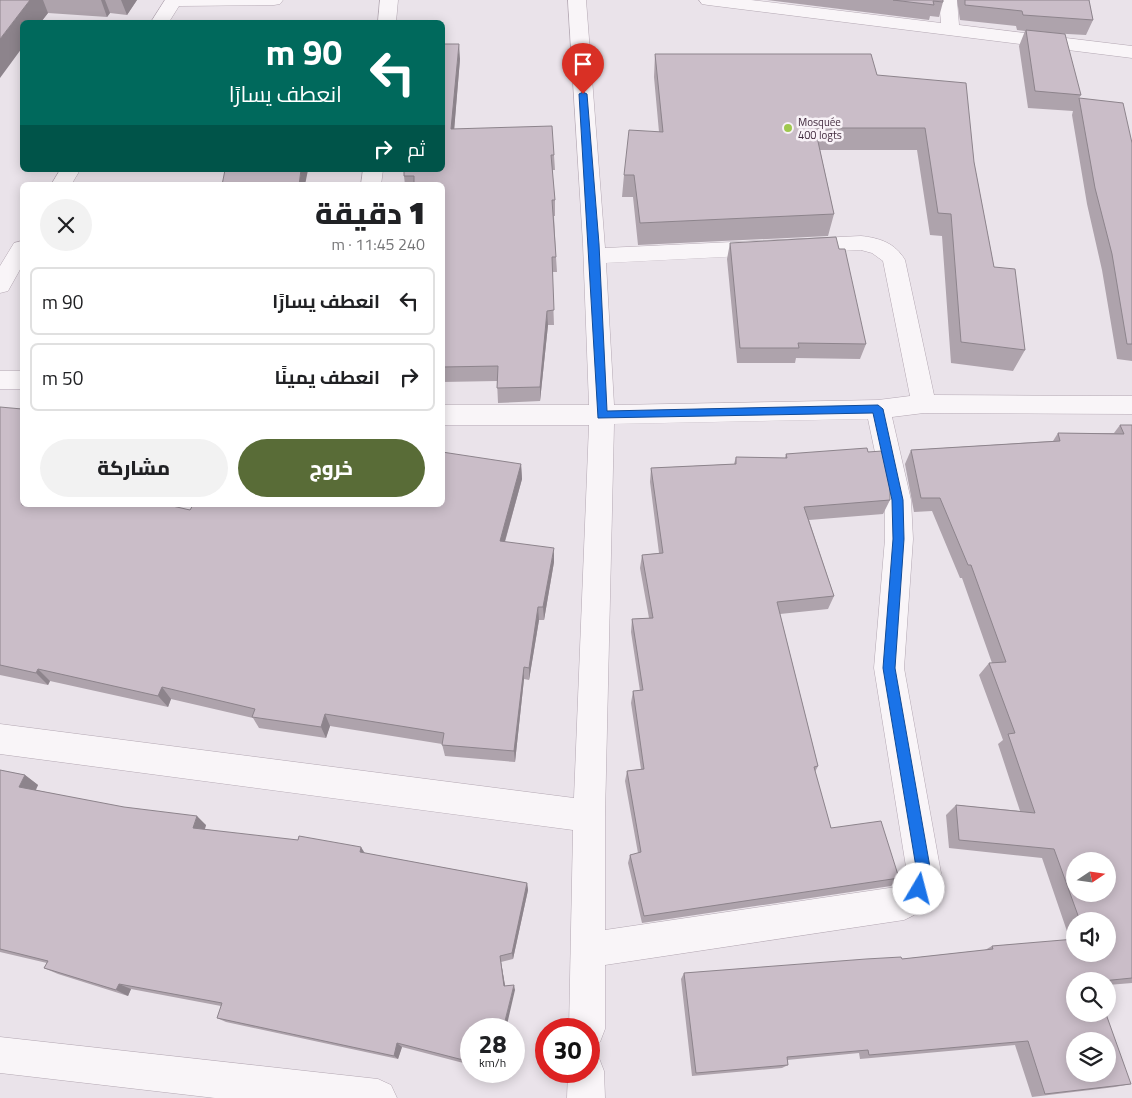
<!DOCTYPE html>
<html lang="ar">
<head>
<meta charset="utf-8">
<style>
	:root { --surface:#fff; --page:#f2f2f2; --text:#202124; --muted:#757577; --line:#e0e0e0; --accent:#596c37 }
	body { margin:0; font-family:"Titillium Web",Cairo,sans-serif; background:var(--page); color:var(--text); direction:rtl; height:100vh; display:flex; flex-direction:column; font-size:19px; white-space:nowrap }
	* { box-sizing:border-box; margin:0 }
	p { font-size:16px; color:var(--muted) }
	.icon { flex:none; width:28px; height:28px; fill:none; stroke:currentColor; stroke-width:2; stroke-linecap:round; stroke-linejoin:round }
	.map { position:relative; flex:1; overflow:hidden; direction:ltr }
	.details { position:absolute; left:20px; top:182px; width:425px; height:325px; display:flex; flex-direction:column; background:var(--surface); border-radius:8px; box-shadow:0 2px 12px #0003; direction:rtl }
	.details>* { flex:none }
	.guide { position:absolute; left:20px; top:20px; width:425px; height:152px; border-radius:8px; box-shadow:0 2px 12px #0003; direction:rtl; background:#00695c; color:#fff; overflow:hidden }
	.needle { width:32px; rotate:77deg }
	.buttons { position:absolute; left:1066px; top:852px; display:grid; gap:10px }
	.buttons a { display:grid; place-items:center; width:50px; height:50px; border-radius:50%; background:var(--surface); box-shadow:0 2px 12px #0003; font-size:25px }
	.speed { position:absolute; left:460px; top:1018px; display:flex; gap:10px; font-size:25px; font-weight:700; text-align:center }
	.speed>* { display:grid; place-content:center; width:65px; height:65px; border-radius:50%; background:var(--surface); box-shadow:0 2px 12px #0003; line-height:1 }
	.speed small { font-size:12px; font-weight:400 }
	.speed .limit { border:8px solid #d22; background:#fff; color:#111 }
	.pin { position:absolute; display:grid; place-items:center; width:42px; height:42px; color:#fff; margin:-51px -21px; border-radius:50% 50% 50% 0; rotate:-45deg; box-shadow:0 0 5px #0007 }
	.pin .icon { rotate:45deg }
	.me { position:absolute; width:55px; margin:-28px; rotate:8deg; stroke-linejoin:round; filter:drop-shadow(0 0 4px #0008) }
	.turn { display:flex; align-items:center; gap:18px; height:105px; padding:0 20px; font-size:22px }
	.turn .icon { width:65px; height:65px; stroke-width:2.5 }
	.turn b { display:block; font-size:35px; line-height:42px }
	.then { display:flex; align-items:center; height:48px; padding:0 20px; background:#0003; gap:10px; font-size:19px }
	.round { display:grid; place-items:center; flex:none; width:52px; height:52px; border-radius:26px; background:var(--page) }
	.head { display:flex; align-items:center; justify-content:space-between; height:85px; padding:0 20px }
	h1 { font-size:30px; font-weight:800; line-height:38px }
	.cta { display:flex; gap:10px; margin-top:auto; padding:10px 20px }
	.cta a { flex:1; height:58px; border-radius:30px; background:var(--accent); color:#fff; font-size:20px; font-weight:800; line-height:58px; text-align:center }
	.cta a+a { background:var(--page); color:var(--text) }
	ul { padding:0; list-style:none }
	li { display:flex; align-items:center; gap:15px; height:68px; margin:0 10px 8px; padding:0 10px; border:2px solid var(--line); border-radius:8px }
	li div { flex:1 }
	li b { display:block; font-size:19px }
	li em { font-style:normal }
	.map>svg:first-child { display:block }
</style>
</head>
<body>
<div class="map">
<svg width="1132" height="1098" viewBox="0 0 1132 1098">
	<rect width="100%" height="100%" fill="#eae3ea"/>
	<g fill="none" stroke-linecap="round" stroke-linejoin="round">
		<g stroke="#b4a8b3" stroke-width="1">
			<path id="street" d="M165 0H283L280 4 274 5 179 6 169 22H151Z
				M380 0H398L396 22H378Z
				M568 0H586L605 248 861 236C880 238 895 243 905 260L934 395 1132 396V414L924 413 892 417 911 500 913 539 904 668 941 873C933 897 928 910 904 920L605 965V1029L600 1042 589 1046V1029H569L573 830 0 754V724L574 798 589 425H442V405H589L583 244ZM861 250 872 253 883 261 910 396 878 400 614 405 606 263ZM868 419 885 500V539L874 668 907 873 906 879 896 887 605 930V816L614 424Z
				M699 0H751L941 23 939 0H957L959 25 1132 46V58L708 5 702 4Z
				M60 170H80L71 185H51Z
				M363 170H383L381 185H361Z
				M22 241V266L8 291 0 293V266L14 243Z
				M0 371H22V389H0Z
				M0 1037 378 1079 391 1085 397 1098H215L0 1073Z
				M589 1054 599 1058 604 1071 605 1098H567L568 1071H589Z"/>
		</g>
		<use href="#street" fill="#f9f5f8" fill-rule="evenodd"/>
	</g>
	<path fill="#aea3ac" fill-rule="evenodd" d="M0 0H137L127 15 110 13 107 17 48 13 41 22H22Z
		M767 0H943V2L939 17 930 16 929 20Z
		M957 0H1089L1093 20 1086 35 1049 33 1081 95 1079 98 1132 143V361L1117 359 1102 270 1087 204 1072 115 1073 111 1028 108 1019 46 1025 31 1017 30 1016 26 960 20Z
		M655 54 877 75 974 162 994 267 1025 350 1013 371 951 363 942 236 930 235 917 150H820L834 214 828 236 638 245 633 197H622L624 175 659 132 654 77Z
		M460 59 454 129 554 155 555 170H552L555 200V216H554L556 257 557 272H552L554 325H548L540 401 498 403 497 381 442 382V185H405L404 176Z
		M730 243 839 249 866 344 860 359 796 358 795 363H737L727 259Z
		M0 407 22 505 190 510 442 505 521 464 522 479 505 542 554 562 544 620H539L529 680 524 679 515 762 445 756 442 744 330 726 326 738 259 728 253 718 171 699 168 707 50 681 48 685 0 675Z
		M1120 425H1132V983L1108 985V981H1075L1131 1084 1115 1087 1032 1097 1015 1045 860 1059 859 1053 787 1060 788 1065 782 1068 692 1076 681 979 684 973 902 959 985 950 992 946 1070 940 1042 858 949 848 946 815 956 805 1020 811 998 744 1003 740 979 675 989 663H992L962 578H960L932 511 914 512 905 464 911 450 1053 441 1058 433H1114ZM1075 921H1108L1075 954Z
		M786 454 890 500 883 514 809 520 834 596 828 609 780 614 818 766 815 772 831 828 899 878 891 886 642 923 628 863 630 855 638 853 625 781 627 771 641 769 631 703 633 691H640L631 632 632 619 649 618 640 568 642 555 659 553 650 482 651 468 734 464 736 457 785 458Z
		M0 770 25 775 38 785 36 790 206 825 205 829 365 853 527 883 528 890 513 959 501 962 505 986 515 990 471 1029V1065L402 1047 398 1059 226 1022 217 1018 221 1006 131 989 128 996 58 974 44 968 47 963 0 952Z"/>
	<path fill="#8d848c" d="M30 0H43L48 13 41 22H22V48L0 78V39Z
		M101 0H105L110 13 107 17Z
		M121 0H137L127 15Z
		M459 44 460 59 453 144 451 129Z
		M301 170H308L305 185H299Z
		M547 311 548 325 540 401V387Z
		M521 464 522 479 501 555 500 541Z
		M554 548V562L544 620 543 607Z
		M538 607 539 620 529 680V668Z
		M524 667V679L515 762 514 751Z
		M38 669 50 681 48 685 36 673Z
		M162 687 171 699 168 707 158 696Z
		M325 714 330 726 326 738 321 727Z
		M25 775 38 785 32 797 19 787Z
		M197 816 206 825 202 837 193 828Z
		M361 847 366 855 360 852Z
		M527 883 528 890 513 959 512 953Z
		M500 956 501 962 506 991 504 986Z
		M119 984 131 989 128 996 116 990Z
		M514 985 515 990 506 1029H503Z
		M397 1043 402 1047 398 1059 394 1056Z"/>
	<path fill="#cabdc8" stroke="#8d848c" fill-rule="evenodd" d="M0 0H30L0 39Z
		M893 0H943V2L933 1 934 5Z
		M965 0H1089L1093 20 1023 15 1022 11 965 5Z
		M1026 30 1065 34 1081 95 1035 91Z
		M442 44H459L451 129 552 126 554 155H551L555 200H552L556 257H552L554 310 547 311 540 387 497 388 498 366 442 367V185H414V176H404V170H442Z
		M655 54H871L877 75 966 83 974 162 994 267 1015 269 1025 350 961 342 951 214 938 213 925 128H815L834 214 640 223 634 175H624L629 130 663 132Z
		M1079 98 1123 103 1132 143V344H1127L1112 254 1095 188Z
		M225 170H301L299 185H222Z
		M836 237 839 249H845L866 344 798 343 799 348H740L730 243Z
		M0 407 22 409V505H168L190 510 193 505H442V452L521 464 500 541 554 548 543 607H538L529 668 524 667 514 751 442 745 444 733 325 714 321 727 252 717 255 709 162 687 158 696 38 669 36 673 0 665Z
		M1120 425H1132V978L1102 981H1075V1014H1106L1131 1084 1045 1094 1028 1041 869 1055 868 1050 787 1057 788 1065 696 1073 684 973 866 959 901 957 902 959 993 949 992 946 1075 939V954H1108V921H1080L1054 849 959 840 956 805 1035 813 1008 734 1015 733 989 663 1006 662 971 565H968L940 498H921L911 450 1060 441 1058 433 1124 434ZM1075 861H1108V894H1075ZM1075 1041H1108V1074H1075Z
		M867 448 868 452 882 451 890 486V500L804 507 834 596 777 602 818 766 814 767 831 828 881 821 899 878 644 916 630 855 641 852 627 771 644 769 633 691 643 690 632 619 653 618 642 555 663 553 651 468 736 464V457L787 458 786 454Z
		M0 770 25 775 19 787 124 807 197 816 193 828 298 840 299 836 361 847 360 852 527 883 512 953 500 956 504 986 514 985 503 1029H471V1062L397 1043 394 1056 217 1018 222 1003 119 984 116 990 44 968 48 961 0 949Z"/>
	<path fill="#1a73e8" stroke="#114b97" d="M583 92 587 94 599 244 607 411 878 405 883 409 903 500 904 539 895 668 931 873 924 894 919 896 914 894 912 889 917 873 883 668 893 539 892 500 873 413 598 418 579 94Z"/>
	<circle fill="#9fc84f" stroke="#f8f2f7" stroke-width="2" cx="788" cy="128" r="5"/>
	<g text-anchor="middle" stroke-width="5" stroke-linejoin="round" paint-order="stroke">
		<g font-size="11" fill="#422b3f" stroke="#f8f2f7" text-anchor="start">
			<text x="798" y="126">Mosquée<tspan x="798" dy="13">400 logts</tspan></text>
		</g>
	</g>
</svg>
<div class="buttons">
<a><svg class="needle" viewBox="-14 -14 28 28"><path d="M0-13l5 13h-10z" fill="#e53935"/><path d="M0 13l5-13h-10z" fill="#757577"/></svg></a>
<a><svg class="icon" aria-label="sound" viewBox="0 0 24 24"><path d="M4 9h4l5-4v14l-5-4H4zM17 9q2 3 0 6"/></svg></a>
<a><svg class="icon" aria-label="search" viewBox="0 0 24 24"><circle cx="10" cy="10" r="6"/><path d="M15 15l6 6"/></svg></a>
<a><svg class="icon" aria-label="layers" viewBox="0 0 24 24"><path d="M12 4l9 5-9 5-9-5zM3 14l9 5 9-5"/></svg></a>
</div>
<div class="speed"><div>28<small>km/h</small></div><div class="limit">30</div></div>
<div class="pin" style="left:583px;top:94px;background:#d93025"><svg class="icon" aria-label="arrive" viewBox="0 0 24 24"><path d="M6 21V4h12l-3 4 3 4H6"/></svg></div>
<svg class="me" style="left:919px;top:889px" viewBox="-20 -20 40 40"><circle r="19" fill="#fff"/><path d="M0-13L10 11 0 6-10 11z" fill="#1a73e8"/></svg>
<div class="guide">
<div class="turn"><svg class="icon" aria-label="left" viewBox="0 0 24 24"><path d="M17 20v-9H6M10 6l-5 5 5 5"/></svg><div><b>90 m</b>انعطف يسارًا</div></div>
<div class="then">ثم<svg class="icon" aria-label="right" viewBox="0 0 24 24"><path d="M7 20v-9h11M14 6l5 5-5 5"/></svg></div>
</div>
<section class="details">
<div class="head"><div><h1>1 دقيقة</h1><p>240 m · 11:45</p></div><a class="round"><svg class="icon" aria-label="close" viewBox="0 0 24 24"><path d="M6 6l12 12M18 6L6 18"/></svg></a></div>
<ul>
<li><svg class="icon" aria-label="left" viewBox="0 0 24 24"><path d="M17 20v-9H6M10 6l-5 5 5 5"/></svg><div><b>انعطف يسارًا</b></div><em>90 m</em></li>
<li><svg class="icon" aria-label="right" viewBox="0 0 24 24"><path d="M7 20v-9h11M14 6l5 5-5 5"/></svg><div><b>انعطف يمينًا</b></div><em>50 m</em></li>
</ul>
<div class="cta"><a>خروج</a><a>مشاركة</a></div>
</section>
</div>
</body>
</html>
